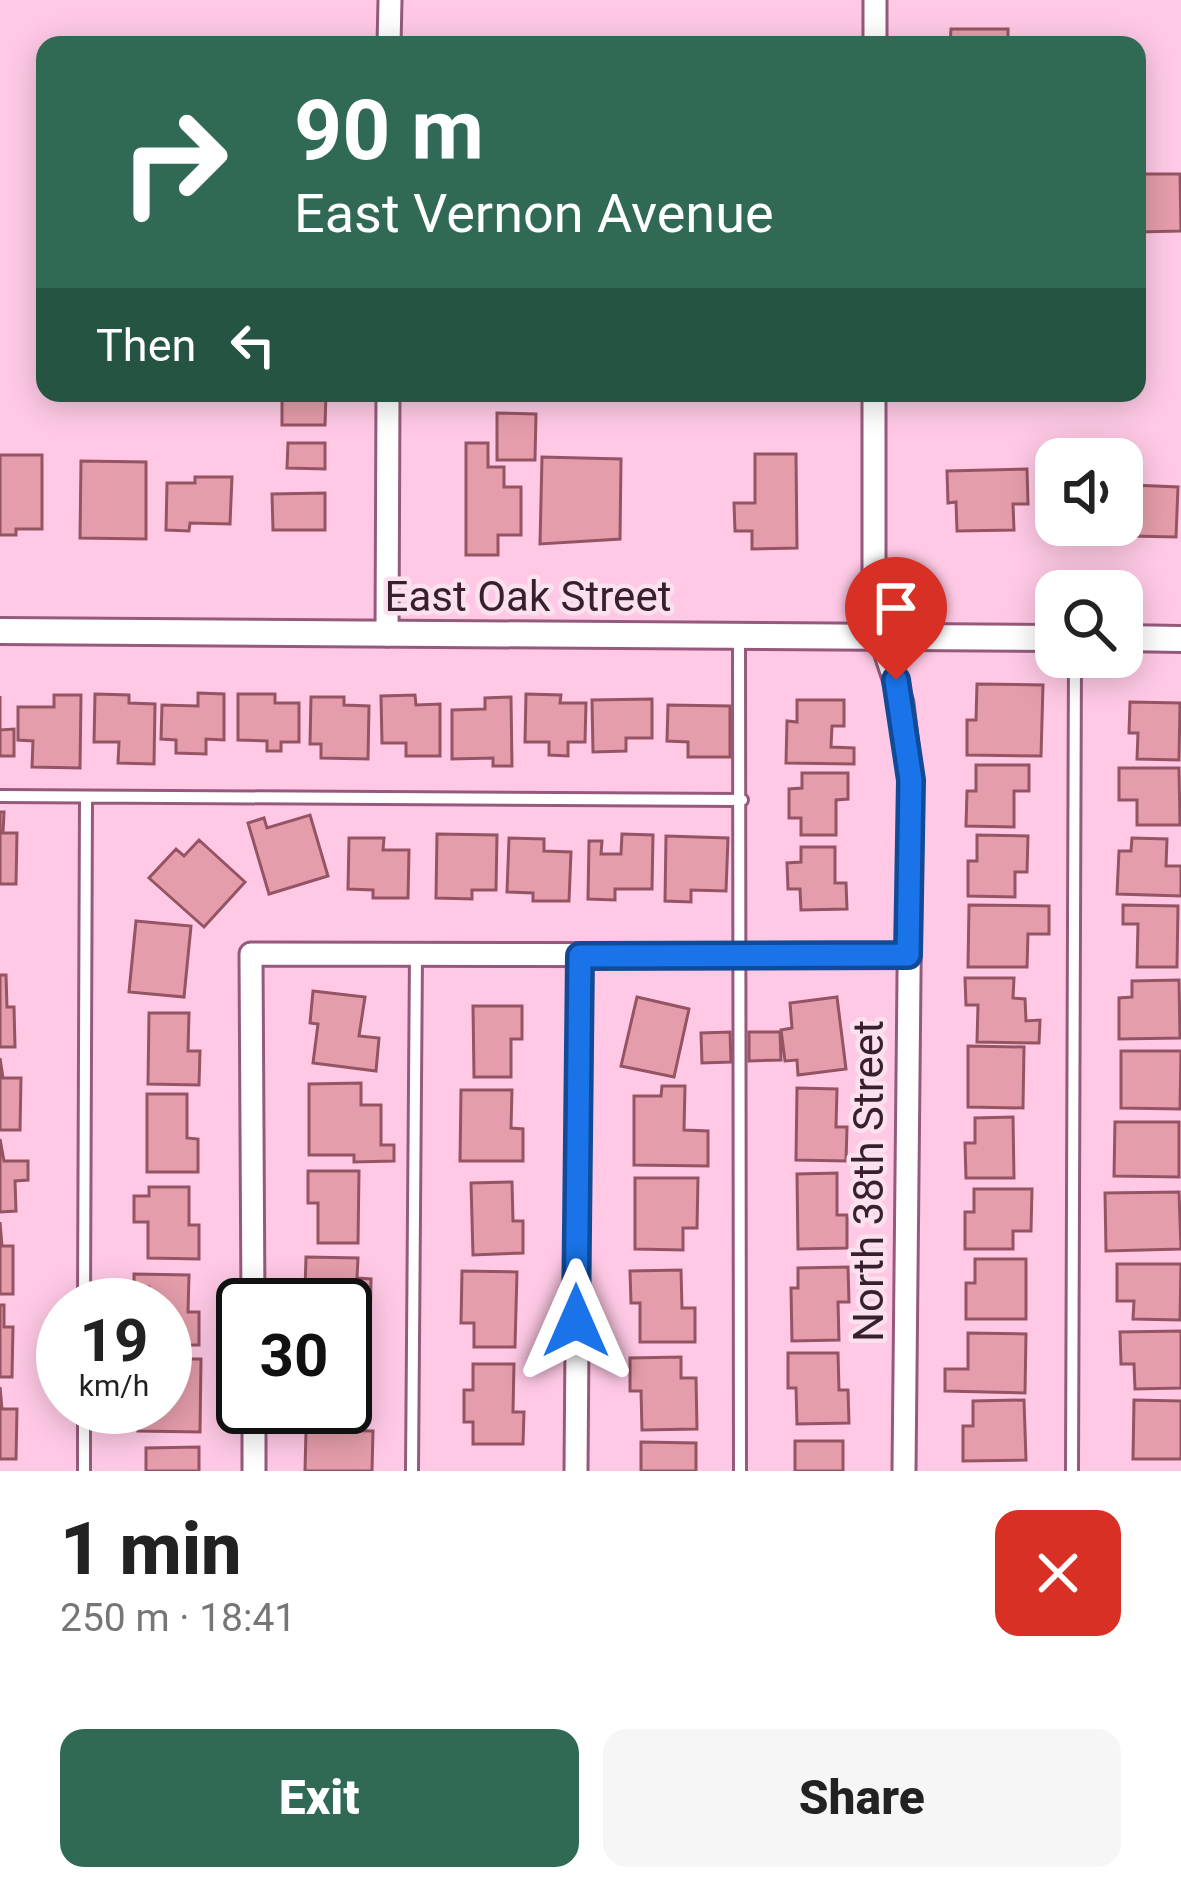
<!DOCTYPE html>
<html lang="en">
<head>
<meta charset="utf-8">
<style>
	:root { --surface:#fff; --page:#f6f6f6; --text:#222; --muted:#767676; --accent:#306a54 }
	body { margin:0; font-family:Roboto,sans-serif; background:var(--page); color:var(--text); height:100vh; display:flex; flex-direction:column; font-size:45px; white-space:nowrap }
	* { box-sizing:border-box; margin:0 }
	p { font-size:39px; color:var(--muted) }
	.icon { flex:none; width:66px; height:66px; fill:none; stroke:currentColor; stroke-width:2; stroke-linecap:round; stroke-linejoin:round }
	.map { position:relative; height:1471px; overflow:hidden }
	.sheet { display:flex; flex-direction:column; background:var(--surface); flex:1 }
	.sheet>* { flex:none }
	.hud { position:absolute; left:36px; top:36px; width:1110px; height:366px; border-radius:24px; box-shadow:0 6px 30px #0003; background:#306a54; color:#fff; overflow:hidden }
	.buttons { position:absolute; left:1035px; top:438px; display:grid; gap:24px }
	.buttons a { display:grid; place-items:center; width:108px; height:108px; border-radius:24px; background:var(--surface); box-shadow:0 6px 30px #0003; font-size:60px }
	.speed { position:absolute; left:36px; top:1278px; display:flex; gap:24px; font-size:60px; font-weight:700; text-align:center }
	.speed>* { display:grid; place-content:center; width:156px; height:156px; border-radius:50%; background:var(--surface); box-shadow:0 6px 30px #0003; line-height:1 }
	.speed small { font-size:30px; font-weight:400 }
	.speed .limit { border:6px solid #111; border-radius:18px; background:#fff; color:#111 }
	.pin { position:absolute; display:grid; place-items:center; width:102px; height:102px; color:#fff; margin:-123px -51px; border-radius:50% 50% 50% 0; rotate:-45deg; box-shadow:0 0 12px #0007 }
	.pin .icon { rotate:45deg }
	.me { position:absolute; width:132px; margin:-66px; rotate:0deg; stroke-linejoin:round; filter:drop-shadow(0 0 9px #0008) }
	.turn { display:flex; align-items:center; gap:42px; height:252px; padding:0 60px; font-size:54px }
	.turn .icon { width:156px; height:156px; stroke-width:2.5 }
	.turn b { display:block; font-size:84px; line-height:102px }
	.then { display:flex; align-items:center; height:114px; padding:0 60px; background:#0003; gap:24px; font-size:45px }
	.round { display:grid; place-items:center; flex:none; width:126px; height:126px; border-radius:24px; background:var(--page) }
	.headline { display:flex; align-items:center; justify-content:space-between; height:204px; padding:0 60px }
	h1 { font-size:72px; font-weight:800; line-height:90px }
	.primary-button { display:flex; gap:24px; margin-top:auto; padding:24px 60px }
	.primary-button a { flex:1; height:138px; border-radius:24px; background:var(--accent); color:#fff; font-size:48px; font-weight:800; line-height:138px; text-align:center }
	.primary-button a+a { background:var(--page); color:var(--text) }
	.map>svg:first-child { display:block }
</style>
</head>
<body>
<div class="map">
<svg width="1181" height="1471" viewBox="0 0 1181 1471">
	<rect width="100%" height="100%" fill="#ffc9e5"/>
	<path fill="#e59dab" stroke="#955463" stroke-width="3" d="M951 29H1008V45H950Z
		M1137 174H1180L1181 231 1138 232Z
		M282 393H326L325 425H282Z
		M669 393H775V399L669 398Z
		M497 413 536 414 535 460H497Z
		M288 443H325V469L287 468Z
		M466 443H488V467H504V487H521V535H498V555H466Z
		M755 454H796L797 548 752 549V531H735L734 503H755Z
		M0 455H42V529H16V535H0Z
		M542 457 621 459 620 539 540 544Z
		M81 461 146 462V539L80 538Z
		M1027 469 1028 504H1013L1014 530 957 531 956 502 948 503 947 471Z
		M195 477H232L230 524 190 523 189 531 166 530 167 483H195Z
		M1132 485 1178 487 1176 537 1130 536Z
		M325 493V530H273L272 494Z
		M977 684 1043 685 1041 756 967 755V720H976Z
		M198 693 224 694V740L206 739V754L176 753V740L161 739 162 705 198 706Z
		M95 694 129 695V703L155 704 154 764 118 763 119 742H94Z
		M238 694H275V703H299V742H281V751H267V741L238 740Z
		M526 694 561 695 560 703H586L585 742H568V756L549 755V742H525Z
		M54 695H81L80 768 32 767 33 741 18 740V707H54Z
		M415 695 416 705 440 704V756H406V743H382L381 696Z
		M0 696V730L14 729V756H0Z
		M311 697H344V705L369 706 368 759 321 758V744H310Z
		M511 697 512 766H493V758L452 759V710L485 709V698Z
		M652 699V738H626V751L593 752 592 700Z
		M797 700H844V726H832L831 747 854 748V764L786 763 787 721 797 722Z
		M1130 702 1180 703 1179 760 1137 759 1138 733H1129Z
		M668 705 730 706V757H688V742L667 741Z
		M976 765H1029V791H1014V827L966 826 967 791H976Z
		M1119 768H1179L1180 825H1137V800H1119Z
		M802 773H848V799L836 800V835H801V818H789V789L802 788Z
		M0 812H4L3 833H17L16 884H0Z
		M310 815 328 876 269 894 248 823 264 818 267 828Z
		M437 834 497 835 496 890H472V899L436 898Z
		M622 834 653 835 652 889H615V900L588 899 589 841H602L601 854H621Z
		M977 835 1028 836 1027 872H1015V897L968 896V861H977Z
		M666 836 728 838 726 891 691 890V902L665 901Z
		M349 838H384L383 850H409L408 898H373V890L348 889Z
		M509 838 544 839V851L571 852 569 901H533V893L507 892Z
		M1132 838 1167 839 1166 866H1181V896L1117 894 1119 851H1131Z
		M199 840 245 882 204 927 149 878 176 849 184 856Z
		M801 847H835V883H846L847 909 801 910 800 889H788L787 863 801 862Z
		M969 905 1049 906V934H1028L1027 967H968Z
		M1123 905 1178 906 1177 967H1137L1138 924H1123Z
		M136 921 191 926 184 997 129 992Z
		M0 975H6L7 1007H14L15 1047H0Z
		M965 978H1014L1013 998 1025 999 1026 1021 1040 1020 1039 1043 977 1042 978 1005H966Z
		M1179 980 1180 1038 1119 1039V998L1132 997V981Z
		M313 991 365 997 359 1036 379 1038 376 1071 313 1063 318 1024 310 1023Z
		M637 997 689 1009 674 1077 621 1066Z
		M837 997 846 1069 798 1075 797 1060 785 1061 781 1030 792 1028 790 1003Z
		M473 1006H522V1039H511V1077H474Z
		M149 1013H189L188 1051H200L199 1085 148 1084Z
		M730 1032 731 1062 702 1063 701 1033Z
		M749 1032H780L781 1060 749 1061Z
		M968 1046 1024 1047 1023 1108 968 1107Z
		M1121 1051H1181L1180 1109 1121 1108Z
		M0 1058 3 1078H21L20 1130H0Z
		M361 1083V1105H381V1145H394V1161L354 1162V1155H309V1084Z
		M662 1086H685L684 1130 708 1131V1166L634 1165V1096H661Z
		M797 1088 837 1089 836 1127H847L846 1161 796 1160Z
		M461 1090H512L511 1128 523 1129V1161H460Z
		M147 1094H187V1138L198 1139V1172H147Z
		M1013 1117 1014 1178H966L965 1143H975V1118Z
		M1115 1122H1179V1177L1114 1176Z
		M0 1139 4 1161H28V1180L15 1181 16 1211 0 1212Z
		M308 1171H359L358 1243H318V1203H308Z
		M837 1173V1215H847V1248L798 1249 797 1174Z
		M635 1178H698L697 1228H683V1250L635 1249Z
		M512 1182 513 1221H523V1253L473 1255 471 1183Z
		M149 1187H189V1225H199V1259L148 1258V1222H134V1196H149Z
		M974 1189H1032L1031 1231H1013V1249H965V1212H974Z
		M1179 1192 1181 1249 1106 1251 1105 1193Z
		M0 1222 2 1246H13V1294H0Z
		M306 1257 358 1258 357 1278 371 1279 370 1332H345V1305H317V1291H305Z
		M975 1259H1026V1319H966V1283H975Z
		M1117 1264H1181L1180 1320 1133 1319 1134 1301H1117Z
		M848 1267 849 1302H838L839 1340 792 1341 791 1288H798V1268Z
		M681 1270 682 1308H695V1342H640V1303H631L630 1271Z
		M462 1271 517 1272 515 1347H474V1323H461Z
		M134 1274 189 1275 188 1312H199V1345H165V1305H149V1287H134Z
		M0 1305H4V1327H13L12 1377H0Z
		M1181 1331V1388L1135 1389 1134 1364H1121L1120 1332Z
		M968 1333 1026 1334 1025 1393 945 1391V1369H968Z
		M345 1345H367V1416L314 1415V1407H345Z
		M788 1353H838L839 1390H848L849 1423 797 1424 796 1388H788Z
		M681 1357V1378H696L697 1429 642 1430 641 1391H630V1358Z
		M165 1359H201L200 1432 138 1431 139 1407H165Z
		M473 1364H514L513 1412H524L523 1444H473V1422H464V1390H473Z
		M0 1387 2 1409H17L16 1459H0Z
		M1024 1400 1026 1460 963 1461V1426H973V1401Z
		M1134 1400 1181 1401V1459H1133Z
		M306 1430 373 1431 372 1471H305Z
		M795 1441H843V1471H795Z
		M641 1442 696 1443V1471H641Z
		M199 1447V1471H146V1448Z"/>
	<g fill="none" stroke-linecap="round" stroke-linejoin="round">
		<g stroke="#955a7b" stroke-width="16">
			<path id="service" d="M739 639 740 1471
				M0 796 742 800
				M84 1305 86 797
				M84 1471V1407
				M412 1471 416 955
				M1072 1471 1075 657"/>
		</g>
		<g stroke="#955a7b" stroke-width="27">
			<path id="minor" d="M389 45 390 0
				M875 45V0
				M874 393V599L880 636 902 703 911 780 904 1471
				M387 635 388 393
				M253 1305 251 954 909 955
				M254 1407V1471
				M576 1471 580 956"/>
		</g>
		<g stroke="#955a7b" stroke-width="30">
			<path id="tertiary" d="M0 631 1056 638
				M1122 638 1181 639"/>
		</g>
		<use href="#service" stroke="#fff" stroke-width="10"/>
		<use href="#minor" stroke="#fff" stroke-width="21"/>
		<use href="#tertiary" stroke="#fff" stroke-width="24"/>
	</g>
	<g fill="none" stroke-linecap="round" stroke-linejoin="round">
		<g stroke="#114b97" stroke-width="30">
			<path id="route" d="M576 1321 580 956 908 955 911 780 896 680"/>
		</g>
		<use href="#route" stroke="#1a73e8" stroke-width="21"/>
	</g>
	<g text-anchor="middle" stroke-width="9" stroke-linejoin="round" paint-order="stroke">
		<g font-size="42" fill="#381f2d" stroke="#fbe0ee">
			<text x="528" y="611">East Oak Street</text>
			<text transform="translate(868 1181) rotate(-90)" y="15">North 38th Street</text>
		</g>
	</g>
</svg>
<div class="buttons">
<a><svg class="icon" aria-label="sound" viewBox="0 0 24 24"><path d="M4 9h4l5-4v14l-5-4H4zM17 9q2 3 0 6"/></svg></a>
<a><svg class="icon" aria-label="search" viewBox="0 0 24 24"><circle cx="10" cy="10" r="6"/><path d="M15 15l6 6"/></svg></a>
</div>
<div class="speed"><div>19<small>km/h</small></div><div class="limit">30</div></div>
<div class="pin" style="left:896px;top:680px;background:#d93025"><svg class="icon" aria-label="arrive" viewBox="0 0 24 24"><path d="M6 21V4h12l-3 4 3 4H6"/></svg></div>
<svg class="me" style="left:576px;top:1321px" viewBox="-20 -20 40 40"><path d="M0-17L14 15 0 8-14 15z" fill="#1a73e8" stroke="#fff" stroke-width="4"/></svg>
<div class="hud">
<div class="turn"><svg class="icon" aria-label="right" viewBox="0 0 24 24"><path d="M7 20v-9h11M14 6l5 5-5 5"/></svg><div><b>90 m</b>East Vernon Avenue</div></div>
<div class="then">Then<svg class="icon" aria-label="left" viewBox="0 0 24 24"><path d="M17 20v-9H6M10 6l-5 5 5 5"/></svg></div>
</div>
</div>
<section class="sheet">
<div class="headline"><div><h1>1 min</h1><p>250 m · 18:41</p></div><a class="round" style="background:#d93025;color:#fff"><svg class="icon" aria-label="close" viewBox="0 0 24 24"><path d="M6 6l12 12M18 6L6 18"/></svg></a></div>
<div class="primary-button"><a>Exit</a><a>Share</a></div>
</section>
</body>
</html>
